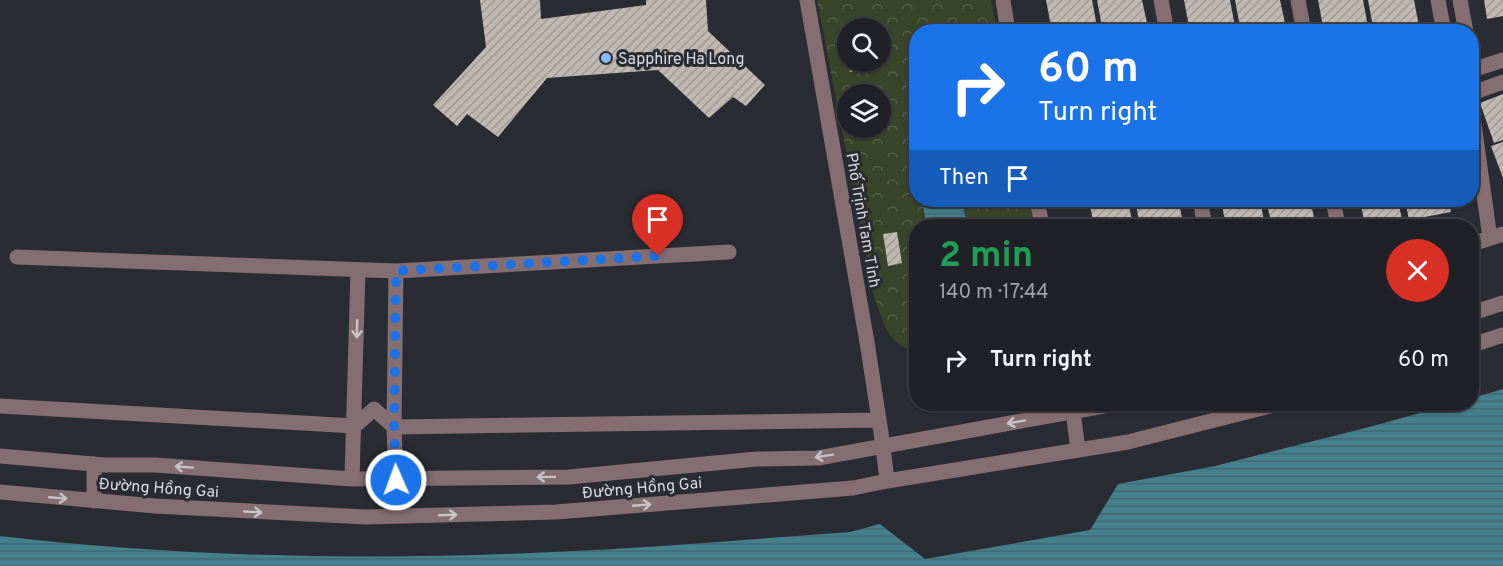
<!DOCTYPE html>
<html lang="en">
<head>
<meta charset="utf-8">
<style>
	:root { --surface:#1f2126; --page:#2c2e32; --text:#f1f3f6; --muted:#a1a3a7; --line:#3c3e43 }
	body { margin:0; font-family:Overpass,sans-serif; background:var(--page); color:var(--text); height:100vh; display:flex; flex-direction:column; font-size:22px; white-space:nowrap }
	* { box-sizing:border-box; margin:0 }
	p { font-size:20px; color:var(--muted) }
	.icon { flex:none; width:33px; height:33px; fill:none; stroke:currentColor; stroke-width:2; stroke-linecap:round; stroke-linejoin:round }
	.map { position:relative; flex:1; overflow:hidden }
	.side { position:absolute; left:909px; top:219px; width:570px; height:192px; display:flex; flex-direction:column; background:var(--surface); border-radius:24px; box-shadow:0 2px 4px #0004,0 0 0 2px var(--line) }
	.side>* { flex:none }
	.top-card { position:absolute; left:909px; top:24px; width:570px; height:183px; border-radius:24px; box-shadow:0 2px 4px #0004,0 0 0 2px var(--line); background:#1a73e8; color:#fff; overflow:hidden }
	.fabs { position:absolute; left:837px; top:18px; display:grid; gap:12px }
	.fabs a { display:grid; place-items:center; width:54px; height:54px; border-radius:50%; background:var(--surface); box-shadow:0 2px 4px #0004,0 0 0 2px var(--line); font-size:30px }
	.pin { position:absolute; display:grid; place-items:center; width:51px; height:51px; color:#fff; margin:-62px -26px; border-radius:50% 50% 50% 0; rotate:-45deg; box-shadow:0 0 6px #0007 }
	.pin .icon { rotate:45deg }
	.me { position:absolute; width:66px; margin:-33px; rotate:358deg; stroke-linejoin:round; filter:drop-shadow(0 0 4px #0008) }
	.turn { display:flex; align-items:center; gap:21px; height:126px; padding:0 30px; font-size:27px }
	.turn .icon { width:78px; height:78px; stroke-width:2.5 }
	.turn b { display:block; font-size:42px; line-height:51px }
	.then { display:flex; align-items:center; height:57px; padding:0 30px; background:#0003; gap:12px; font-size:22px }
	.round { display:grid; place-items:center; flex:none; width:63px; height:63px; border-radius:32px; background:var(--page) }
	.summary { display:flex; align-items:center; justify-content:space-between; height:102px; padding:0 30px }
	h1 { font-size:36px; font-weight:700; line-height:45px; color:#1e9e55 }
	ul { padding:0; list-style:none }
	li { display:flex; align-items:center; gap:18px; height:78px; padding:0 30px }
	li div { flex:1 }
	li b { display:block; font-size:22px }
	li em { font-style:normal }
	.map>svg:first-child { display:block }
</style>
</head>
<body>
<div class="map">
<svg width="1503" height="566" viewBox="0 0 1503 566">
	<defs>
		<pattern id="forest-crowns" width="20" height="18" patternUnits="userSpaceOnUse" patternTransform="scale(1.5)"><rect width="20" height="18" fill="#394529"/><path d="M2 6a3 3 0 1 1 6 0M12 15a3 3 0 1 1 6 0" fill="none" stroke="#555f48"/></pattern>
		<pattern id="water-rules" width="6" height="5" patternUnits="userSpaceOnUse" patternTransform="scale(1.5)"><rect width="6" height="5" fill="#45808e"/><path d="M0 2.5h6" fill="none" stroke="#436770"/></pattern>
		<pattern id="building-hatch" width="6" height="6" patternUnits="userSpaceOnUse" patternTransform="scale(1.5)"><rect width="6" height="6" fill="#bfb9b2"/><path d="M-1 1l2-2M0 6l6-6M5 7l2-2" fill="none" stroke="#a09b96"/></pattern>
	</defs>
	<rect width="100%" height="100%" fill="#292c32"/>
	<path fill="url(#forest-crowns)" fill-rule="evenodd" d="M817 0H991L997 31 916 32V200H1029L1034 226H916V351C888 347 882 319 874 296ZM848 28H880V62H848ZM848 94H880V128H848Z"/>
	<path fill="url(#water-rules)" d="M922 200H962L967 226H927Z
		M1503 389V566H0V536C182 557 369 561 552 552 652 548 751 539 850 532L880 524 925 559 1090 530 1118 484 1215 466 1369 427 1453 404H1472V398Z"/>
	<path fill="url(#building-hatch)" d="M480 0H540L541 19 646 5V0H706L708 31 765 85 746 106 733 97 709 118 658 70 547 78 498 137 467 114 457 126 433 105 486 47Z
		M1046 0H1092L1098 32H1052Z
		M1097 0H1142L1149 32H1103Z
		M1184 0H1230L1236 32H1190Z
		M1235 0H1280L1287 32H1241Z
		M1318 0H1363L1369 32H1324Z
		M1368 0H1414L1420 32H1374Z
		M1484 0H1503V16L1487 19Z
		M848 62H862L864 70 850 72Z
		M1503 94V140L1494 143 1480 103Z
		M1503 142V178L1491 146Z
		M1089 200H1128L1133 226H1094Z
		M1135 200H1178L1184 226H1140Z
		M1221 200H1260L1265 226H1226Z
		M1266 200H1310L1316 226H1272Z
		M1360 200H1398L1403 225 1365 226Z
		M1405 200H1449L1451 212 1409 220Z
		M897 232 902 263 888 266 883 234Z"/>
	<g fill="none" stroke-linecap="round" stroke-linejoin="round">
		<path stroke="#856e71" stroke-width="15" d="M807 0 867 342 883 446 887 481
			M1003 0 1008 32
			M1161 0 1167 32
			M1298 0 1304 32
			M1438 0 1444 32
			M1460 0 1466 32
			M1472 70 1503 60
			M1472 93 1503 82
			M1472 110 1490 238
			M1037 200 1042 226
			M1200 200 1205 226
			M1333 200 1338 226
			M1472 244 1503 234
			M17 257 396 271 729 252
			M396 271 394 427 396 480
			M1472 313 1503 303
			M1472 345 1503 335
			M1072 404 1078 450
			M0 406 355 426 374 409 394 427 879 420
			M0 456 105 465H155L352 479 569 477 757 459 818 458 1115 404
			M352 479 358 270
			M0 492 155 506 366 517 556 512 853 488 887 481 1128 442 1278 404
			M94 501V464"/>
	</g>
	<defs><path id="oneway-shaft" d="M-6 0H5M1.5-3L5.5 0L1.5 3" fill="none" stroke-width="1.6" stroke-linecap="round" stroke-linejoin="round" transform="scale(1.5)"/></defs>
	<g stroke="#c7c4c8">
		<use href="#oneway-shaft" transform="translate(357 329) rotate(91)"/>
		<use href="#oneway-shaft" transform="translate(1016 422) rotate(170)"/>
		<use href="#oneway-shaft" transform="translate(824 456) rotate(171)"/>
		<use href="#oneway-shaft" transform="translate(184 467) rotate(-176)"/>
		<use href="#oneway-shaft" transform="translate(546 477) rotate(179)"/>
		<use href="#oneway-shaft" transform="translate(58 498) rotate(5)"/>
		<use href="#oneway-shaft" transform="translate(642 505) rotate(-5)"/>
		<use href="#oneway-shaft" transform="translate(253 512) rotate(3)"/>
		<use href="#oneway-shaft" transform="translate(448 515) rotate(-2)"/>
	</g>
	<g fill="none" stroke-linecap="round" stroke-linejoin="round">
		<path stroke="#1a73e8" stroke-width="10" stroke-dasharray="0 18" d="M396 480 394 427 396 271 658 256"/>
	</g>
	<circle fill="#8bb9fc" stroke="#292c32" stroke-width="2" cx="606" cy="58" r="6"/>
	<g text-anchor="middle" stroke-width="6" stroke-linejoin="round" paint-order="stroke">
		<g font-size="16" fill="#d8dade" stroke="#292c32" text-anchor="start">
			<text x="618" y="64">Sapphire Ha Long</text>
		</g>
		<g font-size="16" fill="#d8dade" stroke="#292c32">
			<text transform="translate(864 220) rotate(80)" y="6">Phố Trịnh Tam Tỉnh</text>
			<text transform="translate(159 487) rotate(4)" y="6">Đường Hồng Gai</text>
			<text transform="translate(642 487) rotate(-5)" y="6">Đường Hồng Gai</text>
		</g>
	</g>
</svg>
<div class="fabs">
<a><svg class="icon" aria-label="search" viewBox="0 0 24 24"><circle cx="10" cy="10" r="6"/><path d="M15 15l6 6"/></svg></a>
<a><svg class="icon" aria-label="layers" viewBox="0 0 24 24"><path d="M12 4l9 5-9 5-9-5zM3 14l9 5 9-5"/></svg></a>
</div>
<div class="pin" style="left:658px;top:256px;background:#d93025"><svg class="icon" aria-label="arrive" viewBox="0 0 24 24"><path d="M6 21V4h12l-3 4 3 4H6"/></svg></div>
<svg class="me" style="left:396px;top:480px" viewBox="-20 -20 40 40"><circle r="17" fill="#1a73e8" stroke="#fff" stroke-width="3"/><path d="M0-11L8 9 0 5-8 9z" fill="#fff"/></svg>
<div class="top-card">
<div class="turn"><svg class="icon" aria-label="right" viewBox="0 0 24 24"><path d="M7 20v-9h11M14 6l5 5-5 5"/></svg><div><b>60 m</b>Turn right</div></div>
<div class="then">Then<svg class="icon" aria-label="arrive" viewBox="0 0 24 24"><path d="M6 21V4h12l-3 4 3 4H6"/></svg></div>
</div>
<section class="side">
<div class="summary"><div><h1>2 min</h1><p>140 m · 17:44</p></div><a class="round" style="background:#d93025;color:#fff"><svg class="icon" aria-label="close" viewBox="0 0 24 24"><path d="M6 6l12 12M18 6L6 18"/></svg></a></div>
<ul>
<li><svg class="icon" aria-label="right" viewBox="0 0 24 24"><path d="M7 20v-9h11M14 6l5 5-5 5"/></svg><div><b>Turn right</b></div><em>60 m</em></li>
</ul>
</section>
</div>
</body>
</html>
